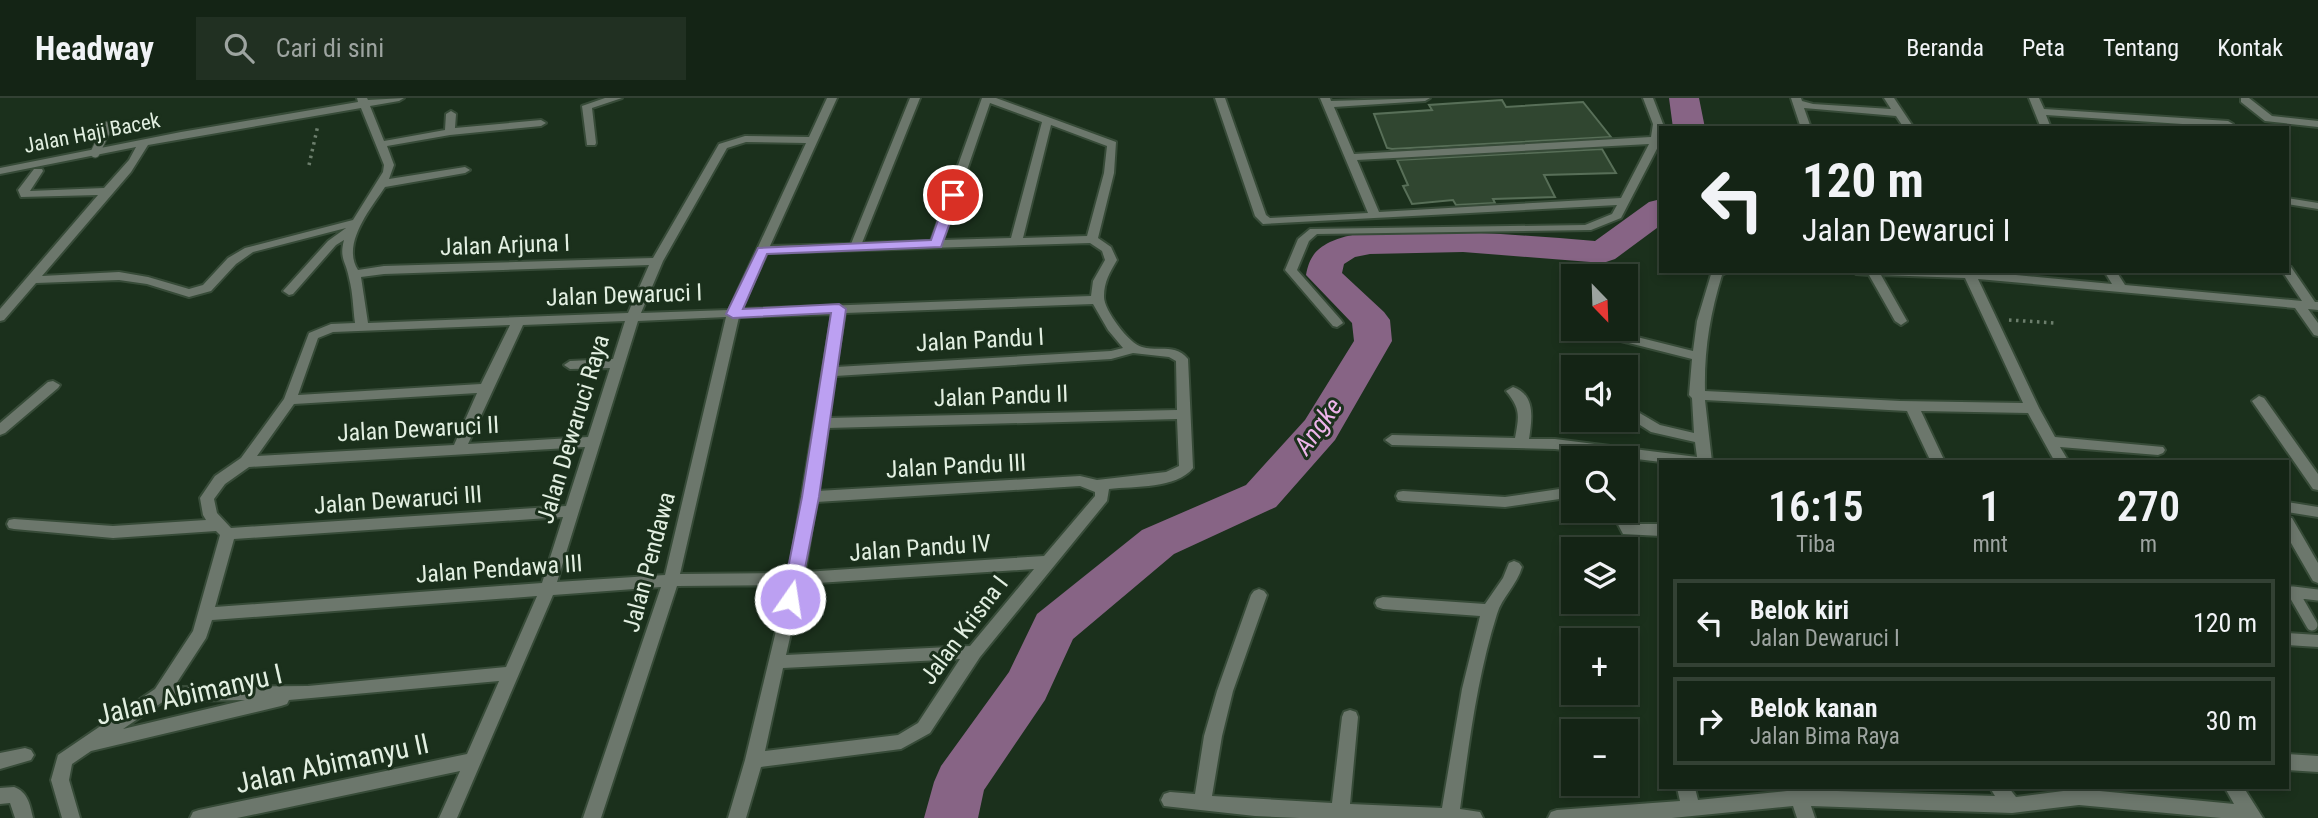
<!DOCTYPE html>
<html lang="id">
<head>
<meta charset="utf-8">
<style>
	:root { --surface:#142415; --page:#213022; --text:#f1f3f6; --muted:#9da4a0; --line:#334134 }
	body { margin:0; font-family:"Roboto Condensed",sans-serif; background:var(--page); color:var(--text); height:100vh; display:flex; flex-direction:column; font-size:26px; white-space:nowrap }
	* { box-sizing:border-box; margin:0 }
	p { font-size:23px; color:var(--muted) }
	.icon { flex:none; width:38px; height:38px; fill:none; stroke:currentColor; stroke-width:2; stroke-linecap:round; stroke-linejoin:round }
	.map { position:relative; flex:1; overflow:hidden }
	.side { position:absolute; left:1659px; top:362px; width:630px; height:329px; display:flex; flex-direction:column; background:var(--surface); border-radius:0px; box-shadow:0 4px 10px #0003,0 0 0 2px var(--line) }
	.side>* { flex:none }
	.hud { position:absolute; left:1659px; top:28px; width:630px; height:147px; border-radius:0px; box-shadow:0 4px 10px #0003,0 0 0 2px var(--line); background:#142415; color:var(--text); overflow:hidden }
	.needle { width:46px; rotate:157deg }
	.tools { position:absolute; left:1561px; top:166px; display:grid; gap:14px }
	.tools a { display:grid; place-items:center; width:77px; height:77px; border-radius:0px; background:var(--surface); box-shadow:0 4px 10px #0003,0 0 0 2px var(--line); font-size:35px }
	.pin { position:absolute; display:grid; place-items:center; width:60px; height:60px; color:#fff; margin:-30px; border:4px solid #fff; border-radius:50%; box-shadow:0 2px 7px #0007 }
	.me { position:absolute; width:77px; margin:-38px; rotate:13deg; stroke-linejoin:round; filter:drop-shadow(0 0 5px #0008) }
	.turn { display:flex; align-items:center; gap:24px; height:147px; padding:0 28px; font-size:32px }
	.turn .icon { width:91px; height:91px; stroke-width:2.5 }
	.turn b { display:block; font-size:49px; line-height:60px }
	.eta { display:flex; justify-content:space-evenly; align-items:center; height:119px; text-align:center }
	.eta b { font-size:42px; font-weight:600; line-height:49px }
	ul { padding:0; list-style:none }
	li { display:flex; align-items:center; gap:21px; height:88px; margin:0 14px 10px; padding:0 14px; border:4px solid var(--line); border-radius:0px }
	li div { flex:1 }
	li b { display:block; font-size:26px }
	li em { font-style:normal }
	header { display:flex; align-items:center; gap:42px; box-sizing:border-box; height:98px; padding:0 35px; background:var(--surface); border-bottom:2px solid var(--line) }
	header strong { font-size:33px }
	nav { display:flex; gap:38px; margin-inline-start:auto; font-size:24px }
	.search { width:490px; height:63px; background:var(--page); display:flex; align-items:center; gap:18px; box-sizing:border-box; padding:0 24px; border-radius:0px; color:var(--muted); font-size:26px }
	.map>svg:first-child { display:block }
</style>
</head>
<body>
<header>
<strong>Headway</strong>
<div class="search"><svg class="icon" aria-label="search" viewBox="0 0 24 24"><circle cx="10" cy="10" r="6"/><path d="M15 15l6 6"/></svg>Cari di sini</div>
<nav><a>Beranda</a><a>Peta</a><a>Tentang</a><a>Kontak</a></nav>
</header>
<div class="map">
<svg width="2318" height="720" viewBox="0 0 2318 720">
	<rect width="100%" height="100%" fill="#1b301c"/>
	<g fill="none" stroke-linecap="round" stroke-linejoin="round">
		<path fill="#876485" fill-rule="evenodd" d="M1669 0H1699L1705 30H1673Z
			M1661 101V127L1615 161 1603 165 1463 154 1370 156 1355 159 1344 166 1342 175 1384 214 1390 222 1392 243 1335 342 1276 409 1174 456 1073 541 1045 602 984 692 978 720H924L934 684 941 668 1009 574 1037 516 1142 432 1246 387 1305 322 1354 243 1352 225 1306 177C1309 161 1314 152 1330 144 1353 133 1383 134 1409 134 1471 133 1533 138 1595 143L1649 104Z"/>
	</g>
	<path fill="#304630" stroke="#586f58" stroke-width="2" d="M1502 2 1506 9 1583 4 1611 39 1392 51 1387 50 1374 16 1432 12 1429 7Z
		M1602 51 1616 75 1544 77 1555 99 1493 101 1495 105 1456 107 1453 102 1412 106 1403 88 1408 87 1397 62Z"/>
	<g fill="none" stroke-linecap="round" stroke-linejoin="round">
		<g stroke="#374b38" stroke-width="11">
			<path id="lane-far1" d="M95 55 108 28"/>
		</g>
		<g stroke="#374b38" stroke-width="15">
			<path id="lane" d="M2287 494H2293L2312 527
				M2293 494 2318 497"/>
		</g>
		<g stroke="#374b38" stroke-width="4">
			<path id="street" d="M357 0H367L368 2 404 0 399 3 370 8 384 43 445 32 446 16 451 13 456 16 455 30 541 22 546 25 541 28 450 37 387 48 394 67 389 81 465 69 470 72 465 75 385 89C371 110 341 146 358 172L384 168 653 160 719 46 745 38 809 39 827 0H837L770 148 851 146 910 0H920L862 145 931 143 982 0H996L1116 44 1114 75 1098 140 1111 149 1117 162C1110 174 1104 184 1104 198 1103 211 1129 246 1142 249 1159 254 1175 245 1188 261L1193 370C1176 391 1135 388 1109 391L1107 403 980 559 930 635 901 651 761 669 746 720H728L745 662 787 487 677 488 601 720H583L661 489 553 497 457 720H439L460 673 237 720H190L193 714 199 712 467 656 499 583 289 602 287 606 281 608 91 653 72 666 69 682 80 720H62L51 682 58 657 155 591 193 533 220 437 216 433 113 440 14 431 9 430 7 426 9 422 14 421 113 428 206 422 203 417 200 400 215 378 241 360 284 301 309 235 331 226 355 225C353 210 353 195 349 180 346 163 339 161 344 142L336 147 293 196 289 197 283 193 328 143 346 130 253 154 236 166 211 193 189 199 147 186 119 182 36 185 4 222 0 223V211L98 97 21 99 18 92 34 71H42L43 73 30 93 104 90 129 62 136 49 0 76V70L181 34 358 4ZM990 5 1042 24 1011 140 943 142ZM361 10 384 67 383 74 353 122 245 150 228 160 203 187 189 191 148 179 119 174 42 178 131 74 148 47ZM1051 27 1107 48 1104 75 1087 138 1023 140ZM746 44 806 45 729 212 641 215 663 163 727 50ZM1090 145 1102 153 1105 162 1093 183 1091 198 741 211 767 155ZM649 167 628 215 368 225 361 179 384 176ZM1093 206 1108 232 1123 250 1111 253 836 269 845 215ZM832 216 789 475 680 476 739 219ZM726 219 665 477 557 484 638 223ZM625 223 613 261 570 263 564 267 570 271 610 270 588 339 468 346 523 227ZM510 227 481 286 298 297 318 240 333 234ZM1133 255 1169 259 1176 263 1177 312 828 320 835 278 1111 261ZM477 295 454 347 257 358 294 306ZM1177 321 1179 368 1166 374 1097 382 1080 378 817 393 827 330ZM585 349 566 408 231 430 217 415 214 401 225 386 249 369ZM1080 388 1095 394V398L1044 458 805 474 816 404ZM563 419 542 485 215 509 234 441ZM1034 471 970 548 786 557 802 486ZM537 498 506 569 308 588 174 589 206 540 212 522ZM960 561 918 625 898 637 765 653 783 570ZM245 602 123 631 164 603Z
				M605 0H622L592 10 596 45 595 47H587L582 8Z
				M1215 0H1225L1266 117 1270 120 1368 115 1320 0H1330L1331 3 1430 0 1425 3 1334 9 1354 56 1651 39 1653 26 1643 0H1653L1663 26 1661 30V43L1621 120 1591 132 1317 136 1309 143 1297 172 1341 222 1343 225 1337 229 1333 228 1285 172 1298 141 1310 131 1585 127 1612 116 1617 107 1263 126 1255 118ZM1649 46 1621 100 1379 114 1357 62Z
				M1791 0H1801L1802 3 1813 6 1891 11 1884 0H1894L1914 30H1904L1896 18 1804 10 1811 30H1801Z
				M2029 0H2039L2044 11 2228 23 2233 26 2228 29 2046 17 2051 30H2041Z
				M2241 0H2249L2272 18 2318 23V29L2265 23 2241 4Z
				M2287 100 2318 105V111L2287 106Z
				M2287 168 2291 169 2315 204H2318V212L2308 211 2318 225V238L2314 237 2295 210 1978 181 2039 310 2055 339 2163 349 2165 352 2163 355 2158 357 2060 349 2069 364H2055L2028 315 1921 313 1945 364H1931L1907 313 1705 302 1712 364H1661L1555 351 1392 347 1385 342 1392 337 1515 340C1519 318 1521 311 1506 293L1513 289C1536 297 1532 321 1529 341H1555L1697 359 1695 344 1651 334 1626 318V307L1660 327 1694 335 1692 300 1689 297 1692 261 1613 241 1611 238 1617 234 1693 253 1697 223 1712 173H1729L1722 177C1710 216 1704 253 1705 293L1900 303 2023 305 1965 180 1881 177 1907 223 1901 227 1895 223 1869 177 1856 176 1854 173H1974L2112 186 2104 173H2116L2125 187 2302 203 2282 173H2287Z
				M53 283 60 287 58 290 5 335 0 337V325L48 284Z
				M2259 298 2264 300 2318 376V392L2313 391 2254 306 2252 303Z
				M1573 389V399L1505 409 1403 403 1398 402 1396 398 1398 394 1403 393 1505 399Z
				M2287 404 2318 409V419L2287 414Z
				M1611 413H1625L1632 426H1661V438L1623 436Z
				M2287 419 2292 420 2318 465V485L2313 483 2287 438Z
				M1514 463 1519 465 1522 469C1517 487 1502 499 1497 516 1477 579 1469 646 1460 711L1480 714 1483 720H1299L1255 718 1164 708 1161 702 1164 696 1170 694 1195 696 1204 638 1217 593 1251 497 1254 493 1259 491 1264 493 1267 497 1233 593 1222 638 1212 698 1332 705 1342 619 1344 614 1350 612 1356 614 1358 619 1350 706 1442 710 1462 591 1480 518 1383 511 1377 509 1375 505 1377 501 1383 499 1485 506 1503 480 1509 465Z
				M2287 535 2318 537V549L2287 547Z
				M25 650 31 652 34 657 31 662 0 671V655Z
				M2287 656 2318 658V674L2287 672Z
				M14 689C28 694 30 707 33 720H15L10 705 0 706V690Z
				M1677 690H1695L1698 702 1787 693 1786 690H1804L1805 692 1995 698 1990 690H2009L2016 699 2079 691 2234 706 2225 690H2244L2263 720H2221L2079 707 2012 715 1811 708 1815 720H1797L1793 708 1672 720H1548L1551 714 1557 712 1680 703Z"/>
		</g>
		<path stroke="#6c7e6c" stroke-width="3.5" stroke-dasharray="2.5 4.5" stroke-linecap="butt" d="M309 67 318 27
			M2009 222 2055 225"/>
		<use href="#lane-far1" stroke="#6c776c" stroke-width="9"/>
		<use href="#lane" stroke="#6c776c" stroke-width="11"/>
		<use href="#street" fill="#6c776c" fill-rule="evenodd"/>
	</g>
	<path fill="#bca0f2" stroke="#7a689d" stroke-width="2" d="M953 93 960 97 941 149 767 156 743 211 839 206 846 211 819 399 799 501 797 506H784L782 501 802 399 831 215 733 220 726 216 758 150 931 142 947 97Z"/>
	<g text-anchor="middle" stroke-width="6" stroke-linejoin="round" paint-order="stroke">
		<g font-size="21" fill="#e2efe1" stroke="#1b301c">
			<text transform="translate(92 35) rotate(-11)" y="7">Jalan Haji Bacek</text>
		</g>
		<g font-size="24" fill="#e2efe1" stroke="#1b301c">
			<text transform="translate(505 147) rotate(-2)" y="8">Jalan Arjuna I</text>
			<text transform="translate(624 197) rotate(-2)" y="8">Jalan Dewaruci I</text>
			<text transform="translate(980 242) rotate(-3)" y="8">Jalan Pandu I</text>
			<text transform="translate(1001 298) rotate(-2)" y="8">Jalan Pandu II</text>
			<text transform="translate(418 331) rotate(-3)" y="8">Jalan Dewaruci II</text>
			<text transform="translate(573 331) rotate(-73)" y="8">Jalan Dewaruci Raya</text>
			<text transform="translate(956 368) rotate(-3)" y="8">Jalan Pandu III</text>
			<text transform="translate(398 402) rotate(-4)" y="8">Jalan Dewaruci III</text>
			<text transform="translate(920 450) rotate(-4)" y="8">Jalan Pandu IV</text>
			<text transform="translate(649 464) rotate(-75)" y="8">Jalan Pendawa</text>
			<text transform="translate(499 471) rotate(-4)" y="8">Jalan Pendawa III</text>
			<text transform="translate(964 532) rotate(-53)" y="8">Jalan Krisna I</text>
		</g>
		<g font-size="26" font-style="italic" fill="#edb4ea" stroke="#1b301c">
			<text transform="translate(1318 328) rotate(-54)" y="9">Angke</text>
		</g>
		<g font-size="28" fill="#e2efe1" stroke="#1b301c">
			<text transform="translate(189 596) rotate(-13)" y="10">Jalan Abimanyu I</text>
			<text transform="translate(332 665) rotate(-12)" y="10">Jalan Abimanyu II</text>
		</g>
	</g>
</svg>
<div class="tools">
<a><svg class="needle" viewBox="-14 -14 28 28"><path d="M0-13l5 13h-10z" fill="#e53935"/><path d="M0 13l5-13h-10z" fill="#9da4a0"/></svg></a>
<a><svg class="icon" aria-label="sound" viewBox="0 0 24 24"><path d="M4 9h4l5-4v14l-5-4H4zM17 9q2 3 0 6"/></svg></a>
<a><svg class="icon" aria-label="search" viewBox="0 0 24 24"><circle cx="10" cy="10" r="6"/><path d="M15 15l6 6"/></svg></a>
<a><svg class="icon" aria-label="layers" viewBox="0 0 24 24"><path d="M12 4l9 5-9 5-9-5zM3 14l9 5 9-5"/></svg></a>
<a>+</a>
<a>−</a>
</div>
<div class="pin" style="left:953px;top:97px;background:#d93025"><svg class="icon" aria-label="arrive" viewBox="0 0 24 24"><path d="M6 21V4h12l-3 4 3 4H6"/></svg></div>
<svg class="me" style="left:790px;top:501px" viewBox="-20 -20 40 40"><circle r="17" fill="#bca0f2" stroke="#fff" stroke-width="3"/><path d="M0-11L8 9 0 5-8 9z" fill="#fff"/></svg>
<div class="hud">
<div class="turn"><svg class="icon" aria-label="left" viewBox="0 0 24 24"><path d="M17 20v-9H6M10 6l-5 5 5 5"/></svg><div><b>120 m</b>Jalan Dewaruci I</div></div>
</div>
<section class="side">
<div class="eta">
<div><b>16:15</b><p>Tiba</p></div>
<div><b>1</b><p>mnt</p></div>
<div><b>270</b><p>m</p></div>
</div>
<ul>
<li><svg class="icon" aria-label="left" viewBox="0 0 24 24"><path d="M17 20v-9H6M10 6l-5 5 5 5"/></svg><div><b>Belok kiri</b><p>Jalan Dewaruci I</p></div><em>120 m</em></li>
<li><svg class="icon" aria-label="right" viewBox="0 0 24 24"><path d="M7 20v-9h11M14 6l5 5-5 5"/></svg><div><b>Belok kanan</b><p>Jalan Bima Raya</p></div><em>30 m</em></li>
</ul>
</section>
</div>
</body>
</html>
